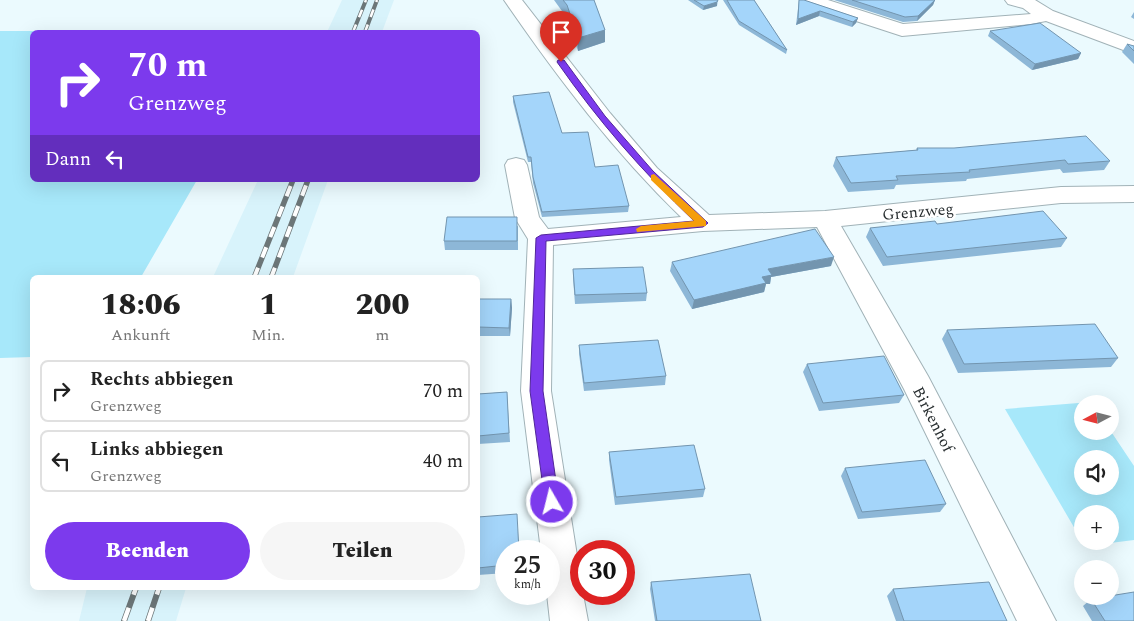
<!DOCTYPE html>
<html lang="de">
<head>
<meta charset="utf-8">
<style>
	:root { --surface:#fff; --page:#f6f6f6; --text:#222; --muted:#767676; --line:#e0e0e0; --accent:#7c3aed }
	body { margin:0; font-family:Spectral,serif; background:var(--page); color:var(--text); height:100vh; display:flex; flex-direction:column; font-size:19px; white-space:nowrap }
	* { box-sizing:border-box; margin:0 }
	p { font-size:16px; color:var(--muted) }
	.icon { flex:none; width:28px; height:28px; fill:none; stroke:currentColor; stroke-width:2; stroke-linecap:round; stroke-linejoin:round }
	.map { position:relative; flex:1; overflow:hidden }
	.drawer { position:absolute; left:30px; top:275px; width:450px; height:315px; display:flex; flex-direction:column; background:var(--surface); border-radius:8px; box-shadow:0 5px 20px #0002 }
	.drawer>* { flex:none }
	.top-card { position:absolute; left:30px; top:30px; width:450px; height:152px; border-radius:8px; box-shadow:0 5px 20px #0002; background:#7c3aed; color:#fff; overflow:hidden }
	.needle { width:32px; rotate:263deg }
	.tools { position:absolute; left:1074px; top:395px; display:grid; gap:10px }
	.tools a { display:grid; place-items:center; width:45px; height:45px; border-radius:50%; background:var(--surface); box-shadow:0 5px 20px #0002; font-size:25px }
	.speed { position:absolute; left:495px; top:540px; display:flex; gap:10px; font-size:25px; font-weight:700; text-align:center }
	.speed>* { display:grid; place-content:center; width:65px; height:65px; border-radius:50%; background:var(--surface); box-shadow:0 5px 20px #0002; line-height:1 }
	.speed small { font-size:12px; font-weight:400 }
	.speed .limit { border:8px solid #d22; background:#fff; color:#111 }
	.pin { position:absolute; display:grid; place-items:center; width:42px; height:42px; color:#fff; margin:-51px -21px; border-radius:50% 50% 50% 0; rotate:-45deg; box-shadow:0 0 5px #0007 }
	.pin .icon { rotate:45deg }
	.me { position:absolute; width:55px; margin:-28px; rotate:352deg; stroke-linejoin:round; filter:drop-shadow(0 0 4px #0008) }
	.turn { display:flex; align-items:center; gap:18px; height:105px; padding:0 15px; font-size:22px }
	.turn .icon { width:65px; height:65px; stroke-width:2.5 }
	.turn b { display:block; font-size:35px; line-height:42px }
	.then { display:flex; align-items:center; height:48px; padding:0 15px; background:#0003; gap:10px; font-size:19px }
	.eta { display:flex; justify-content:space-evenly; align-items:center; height:85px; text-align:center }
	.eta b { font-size:30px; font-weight:800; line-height:35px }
	.action { display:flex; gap:10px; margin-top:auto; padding:10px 15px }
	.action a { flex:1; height:58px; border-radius:30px; background:var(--accent); color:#fff; font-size:20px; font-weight:800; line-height:58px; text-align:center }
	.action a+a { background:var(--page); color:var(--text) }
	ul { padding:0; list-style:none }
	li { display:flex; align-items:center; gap:15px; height:62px; margin:0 10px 8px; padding:0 5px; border:2px solid var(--line); border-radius:8px }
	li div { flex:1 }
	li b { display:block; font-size:19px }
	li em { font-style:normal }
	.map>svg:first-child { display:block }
</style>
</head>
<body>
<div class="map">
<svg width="1134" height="621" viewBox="0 0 1134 621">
	<rect width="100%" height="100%" fill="#ebfafe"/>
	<path fill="#d8f3fb" d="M342 0H394L382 32H327Z
		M258 180H328L293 277H213Z
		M87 588H186L176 621H79Z"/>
	<path fill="#a7e8fa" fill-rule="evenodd" d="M0 31H319L32 32V180H197L141 277 32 278V357L0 358Z
		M1091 402 1082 404V431L1110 430 1134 466V540L1086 546 1083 541H1110V514H1082V541L1005 409ZM1082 459H1110V486H1082Z"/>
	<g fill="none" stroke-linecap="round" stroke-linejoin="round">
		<g stroke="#a1b2b7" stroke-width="2">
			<path id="minor" d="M504 0H522L610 113 657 168 709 215 825 211 1061 187 1134 186V202L1061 203 841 226 928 376 1056 621H1017L904 389 817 227 703 231 553 245 551 391 581 581V594H583L588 621H550L547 594H549V551H541L521 391 528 239 515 218 505 165 508 160 516 158 524 160 527 165 539 217 548 229 681 217C614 152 557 77 504 0Z
				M801 0H828L903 24 1031 14 1023 8 1008 4 1005 0H1035L1053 11 1134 41V54L1046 21 1031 24 902 36 804 4Z"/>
		</g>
		<use href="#minor" fill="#fff" fill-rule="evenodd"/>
		<g stroke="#6c7678" stroke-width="4">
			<path id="rail-far2" d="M353 32 366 0
				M365 32 377 0"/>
		</g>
		<g stroke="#6c7678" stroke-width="5.5">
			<path id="rail-far1" d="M254 278 293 180
				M271 278 308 180"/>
		</g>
		<g stroke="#6c7678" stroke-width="6">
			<path id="rail" d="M124 621 136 588
				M148 621 159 588"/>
		</g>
		<use href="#rail-far2" stroke="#fff" stroke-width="2.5" stroke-dasharray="8" stroke-linecap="butt"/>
		<use href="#rail-far1" stroke="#fff" stroke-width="4" stroke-dasharray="11" stroke-linecap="butt"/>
		<use href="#rail" stroke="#fff" stroke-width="4.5" stroke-dasharray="14" stroke-linecap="butt"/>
	</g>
	<path fill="#8db7d7" d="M554 0H594L605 30V42L578 51 567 18Z
		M688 0H718L717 6 703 10Z
		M723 0H754L787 50 786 54 739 25Z
		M799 0H804L858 18 856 23 852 27 819 16 796 25Z
		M834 0H935L933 5 917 21 903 22Z
		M1134 12V19L1131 17Z
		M990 31 1081 53 1078 59 1032 70 988 36Z
		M1127 44 1134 46V64L1122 52Z
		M513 96 562 133 595 167 629 206 628 212 542 217 533 183 531 162H528L513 102Z
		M917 148 1110 161 1104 170 1063 173 1060 169 967 179 966 181 896 185 894 189 848 192 833 166 836 157 916 150Z
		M937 224 1067 238 1061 247 883 266 866 237 870 228Z
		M518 226V250H445L444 241Z
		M672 262 831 266 771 277 770 284H766L764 292 692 309 670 271Z
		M573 269 647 293 646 301 575 304 573 278Z
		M478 299H511L512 308 510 336H478Z
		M947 330 1118 358 1111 367 958 373 942 339Z
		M579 345 666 376 665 385 584 391 579 354Z
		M807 364 904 395 899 403 819 411 803 372Z
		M507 392 510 442 478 444V394Z
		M609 452 705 489 703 497 615 505 609 460Z
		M845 468 946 504 940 512 858 519 841 476Z
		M478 517 506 551V573L478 575Z
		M651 582 761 621H655L650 589Z
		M893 589 1007 621H896L887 596Z
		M1091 599 1134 621H1092L1083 606Z"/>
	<path fill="#7395af" d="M935 0 933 5 917 21 918 16Z
		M717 2V6L703 10 704 6Z
		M820 11 819 16 796 25 798 19Z
		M858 18 856 23 852 27 853 22Z
		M605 30V42L578 51V38Z
		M1081 53 1078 59 1032 70 1035 64Z
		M834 257 831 266 771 277 770 284H766L764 292 692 309 694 300 762 277 768 269Z
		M511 299 512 308 510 336 509 328Z"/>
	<path fill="#a4d5fa" stroke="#7395af" d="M563 0H594L605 30 578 38 567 5Z
		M694 0H718L717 2 704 6Z
		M727 0H754L787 50 739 21Z
		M799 0H804L858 18 853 22 820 11 798 19Z
		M852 0H935L918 16 905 17Z
		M1040 23 1081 53 1035 64 990 31Z
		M1127 44 1134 46V51Z
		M549 92 562 133 588 132 595 167 618 165 629 206 542 212 533 177 531 157H528L513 96Z
		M1086 136 1110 161 1068 164 1065 160 969 170 970 172 896 176 898 180 851 183 836 157 918 150 917 148H954Z
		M1043 211 1067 238 887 257 870 228 935 221 937 224Z
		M447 217H517V241H444Z
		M815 229 834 257 768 269 772 275 762 277 766 283 694 300 672 262Z
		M643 267 647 293 575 295 573 269Z
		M478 299H511L509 328 478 327Z
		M1095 324 1118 358 964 364 947 330Z
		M658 340 666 376 584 383 579 345Z
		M884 356 904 395 823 403 807 364Z
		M507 392 509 433 478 436V394Z
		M694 445 705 489 616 497 609 452Z
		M925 460 946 504 862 512 845 468Z
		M517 514 519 551H506V565L478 568V517Z
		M750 574 761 621H657L651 582Z
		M989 582 1007 621H904L893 589Z
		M1134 592V621H1105L1091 599Z"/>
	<path fill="#7c3aed" stroke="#51269a" d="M558 60H564L605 116 653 171 708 223 703 227 546 241 543 391 559 502 557 506 552 508 547 506 545 502 530 391 536 238 541 235 694 221C641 170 599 122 557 62Z"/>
	<path fill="#f59e0b" d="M654 174 706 221V226L637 232 636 229 641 226 694 221 651 180V175Z"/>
	<g text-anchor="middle" stroke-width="5" stroke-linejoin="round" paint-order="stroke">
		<g font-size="16" fill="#272d2f" stroke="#fff">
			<text transform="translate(918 211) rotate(-5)" y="6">Grenzweg</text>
			<text transform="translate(934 419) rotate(63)" y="6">Birkenhof</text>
		</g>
	</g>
</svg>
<div class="tools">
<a><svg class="needle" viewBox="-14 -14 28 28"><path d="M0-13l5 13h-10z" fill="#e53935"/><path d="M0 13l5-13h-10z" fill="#767676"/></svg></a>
<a><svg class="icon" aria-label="sound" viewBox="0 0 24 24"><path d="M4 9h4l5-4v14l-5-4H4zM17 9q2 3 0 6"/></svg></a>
<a>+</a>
<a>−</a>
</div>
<div class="speed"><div>25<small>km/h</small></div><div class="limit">30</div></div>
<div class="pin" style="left:561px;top:62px;background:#d93025"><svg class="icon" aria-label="arrive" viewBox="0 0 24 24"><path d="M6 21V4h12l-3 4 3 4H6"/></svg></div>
<svg class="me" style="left:552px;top:502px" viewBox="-20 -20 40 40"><circle r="17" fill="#7c3aed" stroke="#fff" stroke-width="3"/><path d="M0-11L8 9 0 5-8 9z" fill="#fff"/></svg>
<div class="top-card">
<div class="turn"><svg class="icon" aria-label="right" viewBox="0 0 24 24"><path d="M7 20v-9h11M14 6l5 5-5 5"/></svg><div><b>70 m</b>Grenzweg</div></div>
<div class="then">Dann<svg class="icon" aria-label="left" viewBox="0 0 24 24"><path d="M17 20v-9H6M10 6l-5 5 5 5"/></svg></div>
</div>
<section class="drawer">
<div class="eta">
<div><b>18:06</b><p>Ankunft</p></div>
<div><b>1</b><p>Min.</p></div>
<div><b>200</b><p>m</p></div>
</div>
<ul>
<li><svg class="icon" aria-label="right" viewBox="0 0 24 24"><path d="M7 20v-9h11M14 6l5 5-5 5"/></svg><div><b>Rechts abbiegen</b><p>Grenzweg</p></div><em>70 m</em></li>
<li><svg class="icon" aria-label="left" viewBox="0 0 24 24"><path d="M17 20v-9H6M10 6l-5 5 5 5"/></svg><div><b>Links abbiegen</b><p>Grenzweg</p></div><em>40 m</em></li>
</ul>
<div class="action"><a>Beenden</a><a>Teilen</a></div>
</section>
</div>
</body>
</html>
